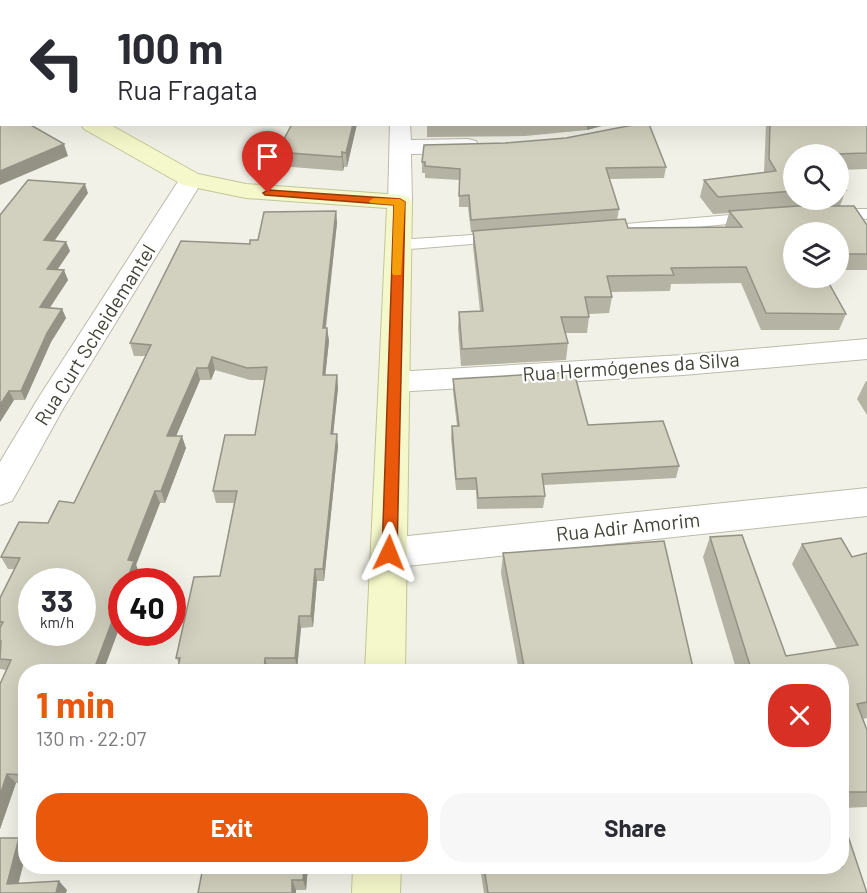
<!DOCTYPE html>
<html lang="en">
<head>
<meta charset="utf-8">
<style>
	:root { --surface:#fff; --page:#f7f7f7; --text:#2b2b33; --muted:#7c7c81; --accent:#ea580c }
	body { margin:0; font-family:Barlow,sans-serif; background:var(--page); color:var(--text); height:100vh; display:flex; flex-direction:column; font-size:22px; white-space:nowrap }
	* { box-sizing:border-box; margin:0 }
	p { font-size:20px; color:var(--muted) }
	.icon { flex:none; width:33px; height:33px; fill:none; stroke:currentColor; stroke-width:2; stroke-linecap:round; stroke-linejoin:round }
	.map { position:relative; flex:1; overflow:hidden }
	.side { position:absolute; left:18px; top:664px; width:831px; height:210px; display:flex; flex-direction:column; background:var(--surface); border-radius:24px; box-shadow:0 6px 24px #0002 }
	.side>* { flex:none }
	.hud { position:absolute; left:0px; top:0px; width:867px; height:126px; box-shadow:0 6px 24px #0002; background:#fff; color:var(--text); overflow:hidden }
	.fabs { position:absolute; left:783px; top:144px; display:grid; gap:12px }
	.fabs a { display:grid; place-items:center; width:66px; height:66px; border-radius:50%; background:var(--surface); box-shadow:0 6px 24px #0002; font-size:30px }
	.speed { position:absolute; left:18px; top:568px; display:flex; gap:12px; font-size:30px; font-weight:700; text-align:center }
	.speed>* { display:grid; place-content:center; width:78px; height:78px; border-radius:50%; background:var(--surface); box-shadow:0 6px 24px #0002; line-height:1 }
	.speed small { font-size:15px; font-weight:400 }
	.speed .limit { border:9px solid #d22; background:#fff; color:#111 }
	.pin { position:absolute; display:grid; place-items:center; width:51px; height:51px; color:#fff; margin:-62px -26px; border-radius:50% 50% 50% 0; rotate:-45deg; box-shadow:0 0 6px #0007 }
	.pin .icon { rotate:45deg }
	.me { position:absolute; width:66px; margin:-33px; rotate:2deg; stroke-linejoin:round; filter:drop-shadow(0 0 4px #0008) }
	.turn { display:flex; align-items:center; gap:21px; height:126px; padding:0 18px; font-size:27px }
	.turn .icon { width:78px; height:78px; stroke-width:2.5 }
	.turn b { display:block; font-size:42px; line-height:51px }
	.round { display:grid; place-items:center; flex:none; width:63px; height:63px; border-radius:24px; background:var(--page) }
	.summary { display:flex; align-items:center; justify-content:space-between; height:102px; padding:0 18px }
	h1 { font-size:36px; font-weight:700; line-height:45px; color:var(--accent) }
	.button { display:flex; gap:12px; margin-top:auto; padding:12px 18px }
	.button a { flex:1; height:69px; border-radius:24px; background:var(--accent); color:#fff; font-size:24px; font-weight:700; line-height:69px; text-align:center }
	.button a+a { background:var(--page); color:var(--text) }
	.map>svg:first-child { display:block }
</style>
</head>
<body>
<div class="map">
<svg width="867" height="893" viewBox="0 0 867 893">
	<rect width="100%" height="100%" fill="#f1f1e7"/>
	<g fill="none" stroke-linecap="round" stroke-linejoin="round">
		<g stroke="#bcbbaa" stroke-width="2">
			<path id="lane" d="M832 209H867V219L826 217 824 214Z
				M753 213 759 215 761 218 759 221 614 235 606 230 614 225Z
				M502 233 508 235 510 238 508 241 398 250 390 245 398 240Z"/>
		</g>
		<g stroke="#bcbbaa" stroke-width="2">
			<path id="street" d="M390 124H410L411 140 468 139 476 141 479 146 476 151 468 153 411 154 412 202 409 207 400 209 391 207 388 202Z
				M191 173 199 175 203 180 64 407 12 501 0 505V462L39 397 179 180 183 175Z
				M867 339V359L683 375 395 392 384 389 380 382 384 375 395 372 683 355Z
				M867 488V516L389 568 376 564 371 553 376 542 389 538Z"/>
		</g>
		<g stroke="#c4c697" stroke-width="2">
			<path id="secondary" d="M50 0H68L49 2Z
				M81 124H109L198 174 246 184 400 195 409 197 412 202 405 672H365L387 208 246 198 183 185 84 129Z
				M353 867H401L400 893H352Z"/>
		</g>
		<use href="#lane" fill="#fff" fill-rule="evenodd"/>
		<use href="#street" fill="#fff" fill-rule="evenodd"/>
		<use href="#secondary" fill="#f5f8ca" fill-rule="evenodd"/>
	</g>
	<path fill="#b5b3a3" d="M552 0H867V169L838 170V154H794V200H838V179L846 190 840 206 867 225V270H838V232H794L846 314 839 330H761L741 283 671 284 670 291 611 292 612 297 609 313 589 314V317L587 333H565L568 343 566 360 461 366 458 328 459 312 480 311 473 247V232H471L468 207H459V180L425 178V173H422V162L666 167 664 178 609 179 619 209 617 220 628 228 725 227 729 213 713 214 700 197 704 180 764 172 766 124H866V2H553Z
		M357 124 347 167H344L343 171 279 166 277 152Z
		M427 124H609L587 130 525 136 427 137Z
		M88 193 54 241 66 242 70 251 57 270 68 280 50 308 62 309 66 318 51 342 25 400H14L0 422V215Z
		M336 211 337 223 326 328H327L329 341 325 375H337L338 388 333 434 338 446 324 581H317L313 627 301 628 297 669H268L179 663 176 658 220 576 234 503H216L213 491 255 435 265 380H250L215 370 211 380H200L176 436 186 448 165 503H160L136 565 139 572 26 672V784L16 783 0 829V684L6 670 0 669V598L14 569H8L1 557 74 503 146 356H134L130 343 250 244Z
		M453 379 588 425 679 466 676 478 544 485 545 496 543 508 477 509 476 490H456L451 438 452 426H457L453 391Z
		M866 381H867V415L857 399Z
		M710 537 786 656 837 648 792 564 802 544 852 557 867 553V718L863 719 867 730V807L842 808V672H737L703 557Z
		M503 553 694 672H519L501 573Z
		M203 867H308L306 890H296V893H198Z
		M480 867H842L867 893H484Z"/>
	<path fill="#939285" d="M353 124H357L347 167 346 153Z
		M587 124H609L587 130Z
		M64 144 68 156 0 185V171Z
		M342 152 344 167 343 171 342 157Z
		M85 184 88 193 48 250 44 240Z
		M336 211 337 223 324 341 323 328Z
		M66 242 70 251 51 279 47 269Z
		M64 270 68 280 44 316 40 307Z
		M62 309 66 318 51 342 25 400 21 391 47 333Z
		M327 328 329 341 324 388 323 375Z
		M212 357 215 370 211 380 208 368Z
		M197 368 200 380 171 448 167 436Z
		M337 375 338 388 332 446 331 434Z
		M9 391 14 400 0 422V405Z
		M337 434 338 446 324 581 323 569Z
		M182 436 186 448 165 503 161 491Z
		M155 491 160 503 136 565 139 572 136 582H126L128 560Z
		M315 569 317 581 313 627 311 616Z
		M122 595V621L103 672H93Z
		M299 616 301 628 297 669 295 658Z
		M265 658 268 669V672H264Z
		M7 774 16 783 0 829V795Z
		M19 838 26 845V854L16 893 7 884Z
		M304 867H308L306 890 303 880Z
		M292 880 296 890V893H292Z
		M59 881 67 890 66 893H56Z"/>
	<path fill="#d2d0be" stroke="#939285" stroke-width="1.5" fill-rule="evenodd" d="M433 0H471V2H433Z
		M568 0H867V153L835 154H794V191L718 197 704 180 776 171 769 159 770 124H866V2H569Z
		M2 112V124H29L64 144 0 171V114Z
		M292 124H353L346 153 342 152V157L277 152Z
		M638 124H649L666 167 606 168 619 209 471 220 469 195 459 196 460 169 425 166V162H422L424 145 505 143 566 138Z
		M838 179 846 190H838Z
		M28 180 85 184 44 240 66 242 47 269 64 270 40 307 62 309 47 333 21 391H9L0 405V215Z
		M798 206H854L867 225V254H838V232H794V278H826L846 314 766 313 746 267 671 268 674 275 607 276 612 297H585L589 317H561L568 343 462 349 459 312 483 311 473 231 625 219 628 228 742 227 729 211Z
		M336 211 323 328H327L323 375H337L331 434H337L323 569H315L311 616H299L295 658H265L264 672H177L180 658H176L194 577 220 576 237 491H213L225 435H255L267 367 247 368 212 357 208 368H197L167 436H182L161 491H155L128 560 134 561 126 582H122V595L93 672H26V775L7 774 0 795V684L11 660 0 659 1 641H0V628L3 622H0V598L20 558 1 557 19 522 48 523 59 501 74 503 151 345 130 343 181 241 250 244V240H258L264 212ZM32 582H82V633H32Z
		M574 372 588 425 663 421 679 466 542 474 545 496 478 498 476 478 456 479 452 426H459L453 379Z
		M742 535 786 656 858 645 802 544 841 538 852 557 867 553V702L857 704 867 730V792H842V672H752L710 537Z
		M664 541 694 672H525L503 553Z
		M842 818 867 893H488L484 867H842Z
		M0 838H19L7 884 59 881 56 893H0Z
		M203 867H304L303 880H292V893H198Z"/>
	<path fill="#ea580c" stroke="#983908" stroke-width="1.5" d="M268 190 400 199 405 202 397 553 395 557 389 559 384 557 382 553 394 205 265 195 263 193Z"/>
	<path fill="#f59e0b" d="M374 198 400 199 405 202 401 275H393L392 273 394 205 370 203 369 201Z"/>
	<g text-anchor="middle" stroke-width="4.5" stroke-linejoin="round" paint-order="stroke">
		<g font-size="20" fill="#444337" stroke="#fff">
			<text transform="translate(95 335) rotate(-58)" y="7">Rua Curt Scheidemantel</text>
			<text transform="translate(631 367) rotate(-4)" y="7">Rua Hermógenes da Silva</text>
			<text transform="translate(628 527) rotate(-6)" y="7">Rua Adir Amorim</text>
		</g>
	</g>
</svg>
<div class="fabs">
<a><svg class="icon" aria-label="search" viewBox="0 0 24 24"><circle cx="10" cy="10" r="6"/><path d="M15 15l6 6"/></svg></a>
<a><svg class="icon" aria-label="layers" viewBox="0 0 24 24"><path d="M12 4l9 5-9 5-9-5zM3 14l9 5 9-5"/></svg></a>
</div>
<div class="speed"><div>33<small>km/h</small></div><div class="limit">40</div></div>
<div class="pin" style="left:268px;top:193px;background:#d93025"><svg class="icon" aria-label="arrive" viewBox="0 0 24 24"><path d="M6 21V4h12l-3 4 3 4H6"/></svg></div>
<svg class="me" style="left:389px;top:553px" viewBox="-20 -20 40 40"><path d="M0-17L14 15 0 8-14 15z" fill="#ea580c" stroke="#fff" stroke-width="4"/></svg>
<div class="hud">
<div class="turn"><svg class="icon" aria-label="left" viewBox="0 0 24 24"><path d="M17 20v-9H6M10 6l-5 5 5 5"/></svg><div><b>100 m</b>Rua Fragata</div></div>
</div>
<section class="side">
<div class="summary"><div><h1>1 min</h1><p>130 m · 22:07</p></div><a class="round" style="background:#d93025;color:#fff"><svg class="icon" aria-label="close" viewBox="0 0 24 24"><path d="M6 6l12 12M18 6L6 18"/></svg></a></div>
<div class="button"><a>Exit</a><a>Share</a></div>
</section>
</div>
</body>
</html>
